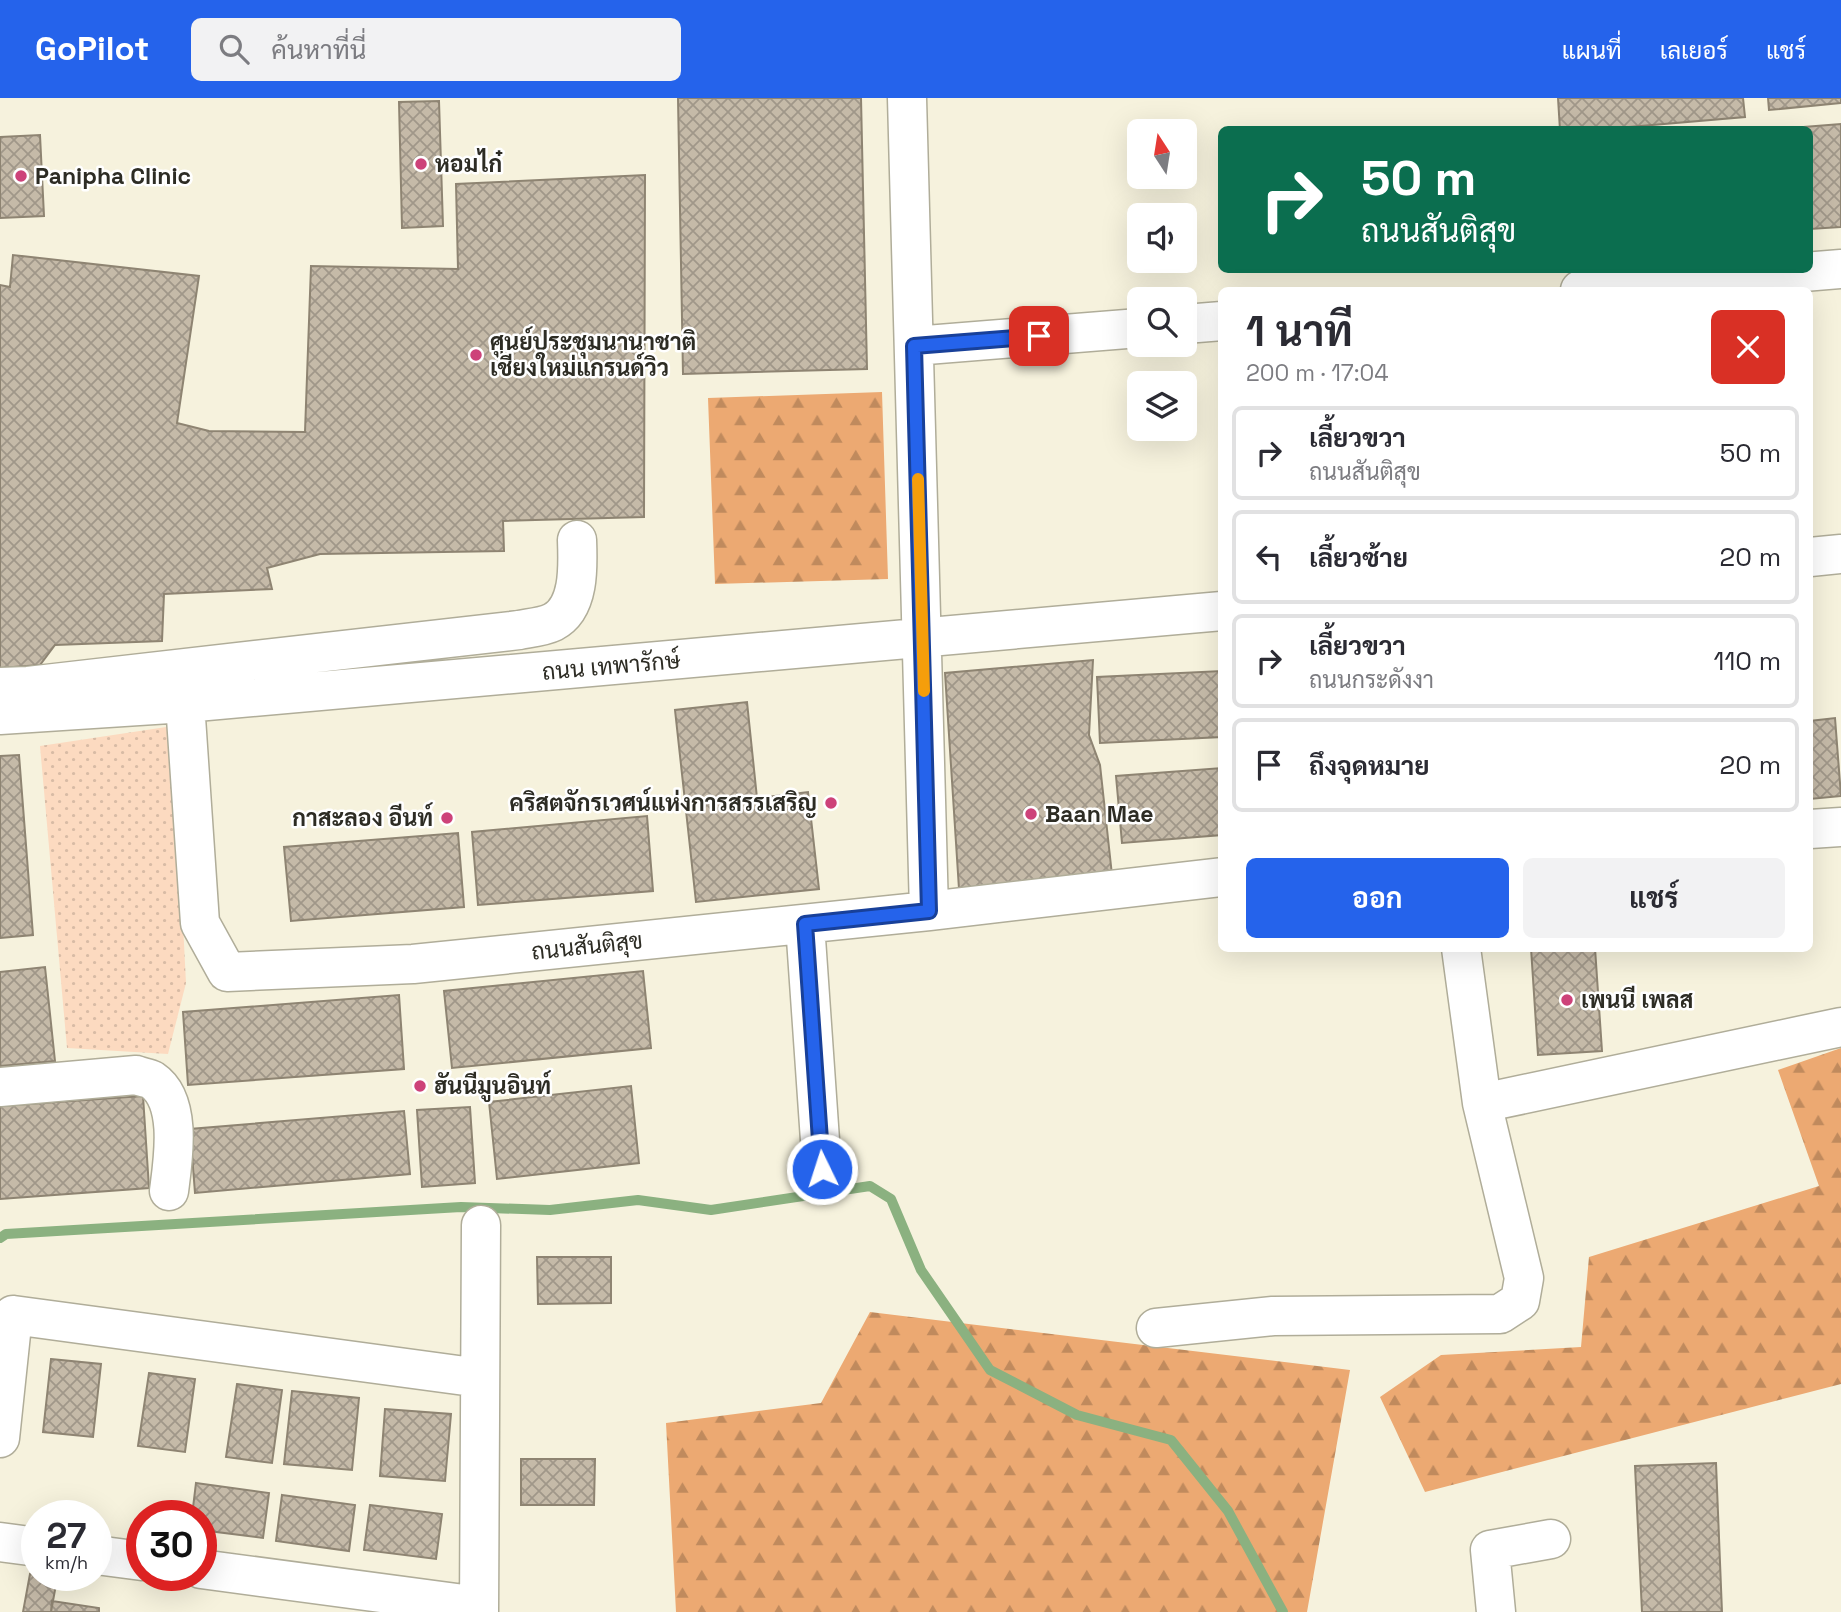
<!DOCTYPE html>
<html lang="th">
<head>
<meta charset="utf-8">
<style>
	:root { --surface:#fff; --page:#f2f2f3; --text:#2b2b33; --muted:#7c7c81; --line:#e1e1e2; --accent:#2563eb }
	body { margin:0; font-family:"Space Grotesk",Sarabun,sans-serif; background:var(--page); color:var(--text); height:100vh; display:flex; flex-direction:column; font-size:26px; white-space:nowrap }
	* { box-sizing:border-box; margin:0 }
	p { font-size:23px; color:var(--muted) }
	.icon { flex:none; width:38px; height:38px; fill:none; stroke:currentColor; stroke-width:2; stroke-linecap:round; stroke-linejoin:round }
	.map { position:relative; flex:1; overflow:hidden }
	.panel { position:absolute; left:1218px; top:189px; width:595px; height:665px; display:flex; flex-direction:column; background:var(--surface); border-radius:10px; box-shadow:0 7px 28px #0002 }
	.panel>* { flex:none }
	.top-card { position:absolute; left:1218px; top:28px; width:595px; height:147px; border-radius:10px; box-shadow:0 7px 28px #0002; background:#0b6e4f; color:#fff; overflow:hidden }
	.needle { width:46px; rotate:348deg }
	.controls { position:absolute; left:1127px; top:21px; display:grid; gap:14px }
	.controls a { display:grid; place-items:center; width:70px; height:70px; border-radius:10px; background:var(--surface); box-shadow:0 7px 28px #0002; font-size:35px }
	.speed { position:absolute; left:21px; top:1402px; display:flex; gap:14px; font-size:35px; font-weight:700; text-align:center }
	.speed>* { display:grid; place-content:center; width:91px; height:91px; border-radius:50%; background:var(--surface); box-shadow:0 7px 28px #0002; line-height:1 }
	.speed small { font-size:18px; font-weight:400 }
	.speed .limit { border:10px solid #d22; background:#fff; color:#111 }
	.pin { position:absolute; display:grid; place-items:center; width:60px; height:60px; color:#fff; margin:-30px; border-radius:14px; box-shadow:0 4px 10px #0006 }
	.me { position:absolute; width:77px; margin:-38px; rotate:356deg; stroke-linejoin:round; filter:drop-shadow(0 0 5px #0008) }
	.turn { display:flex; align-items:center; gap:24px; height:147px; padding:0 28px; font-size:32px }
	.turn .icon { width:91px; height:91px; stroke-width:2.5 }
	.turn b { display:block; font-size:49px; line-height:60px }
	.round { display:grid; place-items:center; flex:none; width:74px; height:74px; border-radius:10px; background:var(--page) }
	.overview { display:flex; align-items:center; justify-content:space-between; height:119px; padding:0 28px }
	h1 { font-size:42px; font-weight:700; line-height:52px }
	.action { display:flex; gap:14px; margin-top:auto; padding:14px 28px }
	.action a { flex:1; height:80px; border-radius:10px; background:var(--accent); color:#fff; font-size:28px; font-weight:700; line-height:80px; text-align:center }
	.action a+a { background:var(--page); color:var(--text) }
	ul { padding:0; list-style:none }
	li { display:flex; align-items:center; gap:21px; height:94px; margin:0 14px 10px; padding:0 14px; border:4px solid var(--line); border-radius:10px }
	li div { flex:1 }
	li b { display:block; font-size:26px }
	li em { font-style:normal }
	header { display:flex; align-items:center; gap:42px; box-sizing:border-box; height:98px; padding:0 35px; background:var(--accent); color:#fff }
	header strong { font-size:33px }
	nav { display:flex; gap:38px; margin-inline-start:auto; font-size:24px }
	.search { width:490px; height:63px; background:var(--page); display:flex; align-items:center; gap:18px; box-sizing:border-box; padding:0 24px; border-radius:10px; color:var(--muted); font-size:26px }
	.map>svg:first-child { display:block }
</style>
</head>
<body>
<header>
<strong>GoPilot</strong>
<div class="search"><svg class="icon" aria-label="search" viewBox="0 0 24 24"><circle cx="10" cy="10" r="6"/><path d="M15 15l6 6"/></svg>ค้นหาที่นี่</div>
<nav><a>แผนที่</a><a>เลเยอร์</a><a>แชร์</a></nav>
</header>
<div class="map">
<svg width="1841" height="1514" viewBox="0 0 1841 1514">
	<defs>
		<pattern id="grass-dots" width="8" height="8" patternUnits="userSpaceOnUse" patternTransform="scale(1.75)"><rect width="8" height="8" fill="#fcdac0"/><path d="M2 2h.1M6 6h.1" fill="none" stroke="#d8bba5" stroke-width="1.8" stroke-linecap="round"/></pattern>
		<pattern id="forest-firs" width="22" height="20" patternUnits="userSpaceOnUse" patternTransform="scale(1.75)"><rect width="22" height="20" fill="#eca972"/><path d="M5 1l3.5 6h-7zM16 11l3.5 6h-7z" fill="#c08a5d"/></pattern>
		<pattern id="building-cross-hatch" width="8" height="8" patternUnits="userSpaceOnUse" patternTransform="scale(1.75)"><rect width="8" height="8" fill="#c5baa8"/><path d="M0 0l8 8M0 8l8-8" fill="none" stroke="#a09789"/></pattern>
	</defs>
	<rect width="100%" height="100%" fill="#f6f2dd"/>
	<path fill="url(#grass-dots)" d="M173 628 186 885 168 956 67 950 40 648Z"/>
	<path fill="url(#forest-firs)" d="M882 294 888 481 715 486 708 300Z
		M1841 950V1286L1425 1394 1380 1299 1441 1257 1581 1249 1589 1159 1819 1088 1778 972Z
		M870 1214 1350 1272 1307 1514H676L666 1325 821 1305Z"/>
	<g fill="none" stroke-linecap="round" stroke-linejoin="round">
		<path stroke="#8bb180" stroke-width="10" d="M0 1140 6 1136 461 1109 550 1112 638 1102 711 1112 870 1088 891 1101 921 1172 990 1272 1077 1317 1171 1342 1228 1413 1283 1514"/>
	</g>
	<path fill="url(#building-cross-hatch)" stroke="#8e8472" stroke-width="2" d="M678 0H861L867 271 683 276Z
		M1558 0H1743L1745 19 1594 32H1560Z
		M1768 0H1841V5L1769 12Z
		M439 3 443 128 402 130 399 4Z
		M1841 26V129L1810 131V32H1766Z
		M40 37 44 118 0 120V39Z
		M645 77 644 419 503 423 504 453 320 456 267 470 272 491 164 496 162 543 55 547 40 567 0 570V187L10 189 13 157 199 178 177 325 209 333 305 334 311 168 458 171 456 86Z
		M1093 562 1089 637 1100 667 1112 777 959 791 945 575Z
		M1222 573V639L1100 645 1097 579Z
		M747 604 757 700 808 694 819 791 696 804 675 612Z
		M1835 620 1841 698 1810 701V623Z
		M19 657 33 837 0 840V658Z
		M1222 670V737L1122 745 1116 678Z
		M647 718 653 793 478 807 472 734Z
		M458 735 464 809 291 823 284 749Z
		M1531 850H1595L1602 953 1538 957Z
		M45 869 55 963 0 968V874Z
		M643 873 651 950 452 970 444 893Z
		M399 897 404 971 188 987 183 914Z
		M631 988 639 1065 497 1081 489 1004Z
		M143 998 149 1090 0 1101V1008Z
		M470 1009 475 1085 422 1089 417 1012Z
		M404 1013 410 1076 195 1095 190 1031Z
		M537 1159H611V1205L538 1206Z
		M51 1261 101 1266 93 1339 43 1334Z
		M149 1275 195 1281 185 1354 138 1348Z
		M237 1286 282 1292 272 1365 226 1359Z
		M292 1293 359 1300 352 1372 284 1366Z
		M385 1311 451 1316 445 1383 380 1378Z
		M521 1361H595L594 1407H521Z
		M1716 1365 1722 1514H1642L1635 1368Z
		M196 1385 269 1395 263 1440 201 1432V1418H192Z
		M282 1397 355 1407 349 1453 276 1443Z
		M370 1407 442 1416 436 1461 364 1452Z
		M30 1476 57 1481 51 1514H23Z
		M52 1503 99 1510V1514H51Z"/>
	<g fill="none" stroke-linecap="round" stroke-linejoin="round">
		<g stroke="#b0ad99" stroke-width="41">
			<path id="minor" d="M907 0 929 813
				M1580 192 1841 171
				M1185 226 1222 223
				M914 248 1139 230
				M1810 459 1841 456
				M0 589 28 588 519 532C529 530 543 529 553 524 580 510 578 468 577 442
				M185 605 200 825 227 874 413 866 929 813 1222 779
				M0 617 185 605 1222 513
				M1810 731 1841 729
				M805 826 822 1071
				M0 989 136 977C141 979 148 980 152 982 183 1003 173 1062 169 1093
				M1482 1005 1841 929
				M1156 1230 1273 1218 1500 1216 1520 1203 1524 1180 1482 1005 1461 850
				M0 1340 13 1217 480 1280
				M0 1444 37 1449
				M96 1457 142 1463
				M201 1471 479 1508
				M479 1514 481 1127
				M1496 1514 1490 1452 1551 1441"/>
		</g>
		<use href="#minor" stroke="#fff" stroke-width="38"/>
	</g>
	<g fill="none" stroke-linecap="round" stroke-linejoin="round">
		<g stroke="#184099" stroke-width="18">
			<path id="route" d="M822 1071 805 826 929 813 914 248 1039 238"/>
		</g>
		<use href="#route" stroke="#2563eb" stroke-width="12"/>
		<path stroke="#f59e0b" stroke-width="12" d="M918 381 924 593"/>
	</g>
	<g fill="#cd4279" stroke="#fff" stroke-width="2.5">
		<circle cx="421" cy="66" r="7"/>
		<circle cx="21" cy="78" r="7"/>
		<circle cx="476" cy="257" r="7"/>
		<circle cx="831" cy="705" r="7"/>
		<circle cx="1031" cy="716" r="7"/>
		<circle cx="447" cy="720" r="7"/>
		<circle cx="1567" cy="902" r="7"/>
		<circle cx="420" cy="988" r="7"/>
	</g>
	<g text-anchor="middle" stroke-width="5" stroke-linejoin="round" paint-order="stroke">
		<g font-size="23" font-weight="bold" fill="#2d2c24" stroke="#fff" text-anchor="start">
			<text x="435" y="74">หอมไก๋</text>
			<text x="35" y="86">Panipha Clinic</text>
			<text x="490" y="252">ศูนย์ประชุมนานาชาติ<tspan x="490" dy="26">เชียงใหม่แกรนด์วิว</tspan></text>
			<text x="817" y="713" text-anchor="end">คริสตจักรเวศน์แห่งการสรรเสริญ</text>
			<text x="1045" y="724">Baan Mae</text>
			<text x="433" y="728" text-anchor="end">กาสะลอง อีนท์</text>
			<text x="1581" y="910">เพนนี เพลส</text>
			<text x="434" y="996">ฮันนีมูนอินท์</text>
		</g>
		<g font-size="23" fill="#2d2c24" stroke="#fff">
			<text transform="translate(611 568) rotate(-5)" y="8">ถนน เทพารักษ์</text>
			<text transform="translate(587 848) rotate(-6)" y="8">ถนนสันติสุข</text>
		</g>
	</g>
</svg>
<div class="controls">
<a><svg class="needle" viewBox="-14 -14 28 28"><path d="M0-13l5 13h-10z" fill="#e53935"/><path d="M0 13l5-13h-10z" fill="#7c7c81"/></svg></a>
<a><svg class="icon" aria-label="sound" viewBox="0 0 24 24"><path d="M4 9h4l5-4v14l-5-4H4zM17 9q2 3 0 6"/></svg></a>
<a><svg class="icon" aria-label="search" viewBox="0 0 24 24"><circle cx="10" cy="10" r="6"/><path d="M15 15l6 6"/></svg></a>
<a><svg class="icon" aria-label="layers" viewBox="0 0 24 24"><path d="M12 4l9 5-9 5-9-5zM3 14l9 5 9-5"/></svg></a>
</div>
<div class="speed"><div>27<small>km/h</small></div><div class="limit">30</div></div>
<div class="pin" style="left:1039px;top:238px;background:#d93025"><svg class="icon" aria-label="arrive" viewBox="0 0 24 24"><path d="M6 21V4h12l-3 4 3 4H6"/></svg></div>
<svg class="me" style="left:822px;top:1071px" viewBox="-20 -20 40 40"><circle r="17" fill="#2563eb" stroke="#fff" stroke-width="3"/><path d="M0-11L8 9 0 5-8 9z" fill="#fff"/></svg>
<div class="top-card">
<div class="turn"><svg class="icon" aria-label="right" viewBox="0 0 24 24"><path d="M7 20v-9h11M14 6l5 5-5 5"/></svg><div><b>50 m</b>ถนนสันติสุข</div></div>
</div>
<section class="panel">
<div class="overview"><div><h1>1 นาที</h1><p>200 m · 17:04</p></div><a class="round" style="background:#d93025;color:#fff"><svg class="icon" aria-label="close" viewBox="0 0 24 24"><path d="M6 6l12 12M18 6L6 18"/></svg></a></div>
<ul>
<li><svg class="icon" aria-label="right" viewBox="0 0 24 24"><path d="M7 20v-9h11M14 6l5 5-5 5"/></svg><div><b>เลี้ยวขวา</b><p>ถนนสันติสุข</p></div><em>50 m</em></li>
<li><svg class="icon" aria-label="left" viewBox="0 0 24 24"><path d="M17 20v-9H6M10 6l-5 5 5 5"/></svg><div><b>เลี้ยวซ้าย</b></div><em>20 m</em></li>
<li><svg class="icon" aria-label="right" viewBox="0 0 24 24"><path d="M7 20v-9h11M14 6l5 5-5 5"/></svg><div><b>เลี้ยวขวา</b><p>ถนนกระดังงา</p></div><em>110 m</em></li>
<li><svg class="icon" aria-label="arrive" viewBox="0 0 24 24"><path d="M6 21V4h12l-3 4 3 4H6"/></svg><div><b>ถึงจุดหมาย</b></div><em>20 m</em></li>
</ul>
<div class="action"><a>ออก</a><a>แชร์</a></div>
</section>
</div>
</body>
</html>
